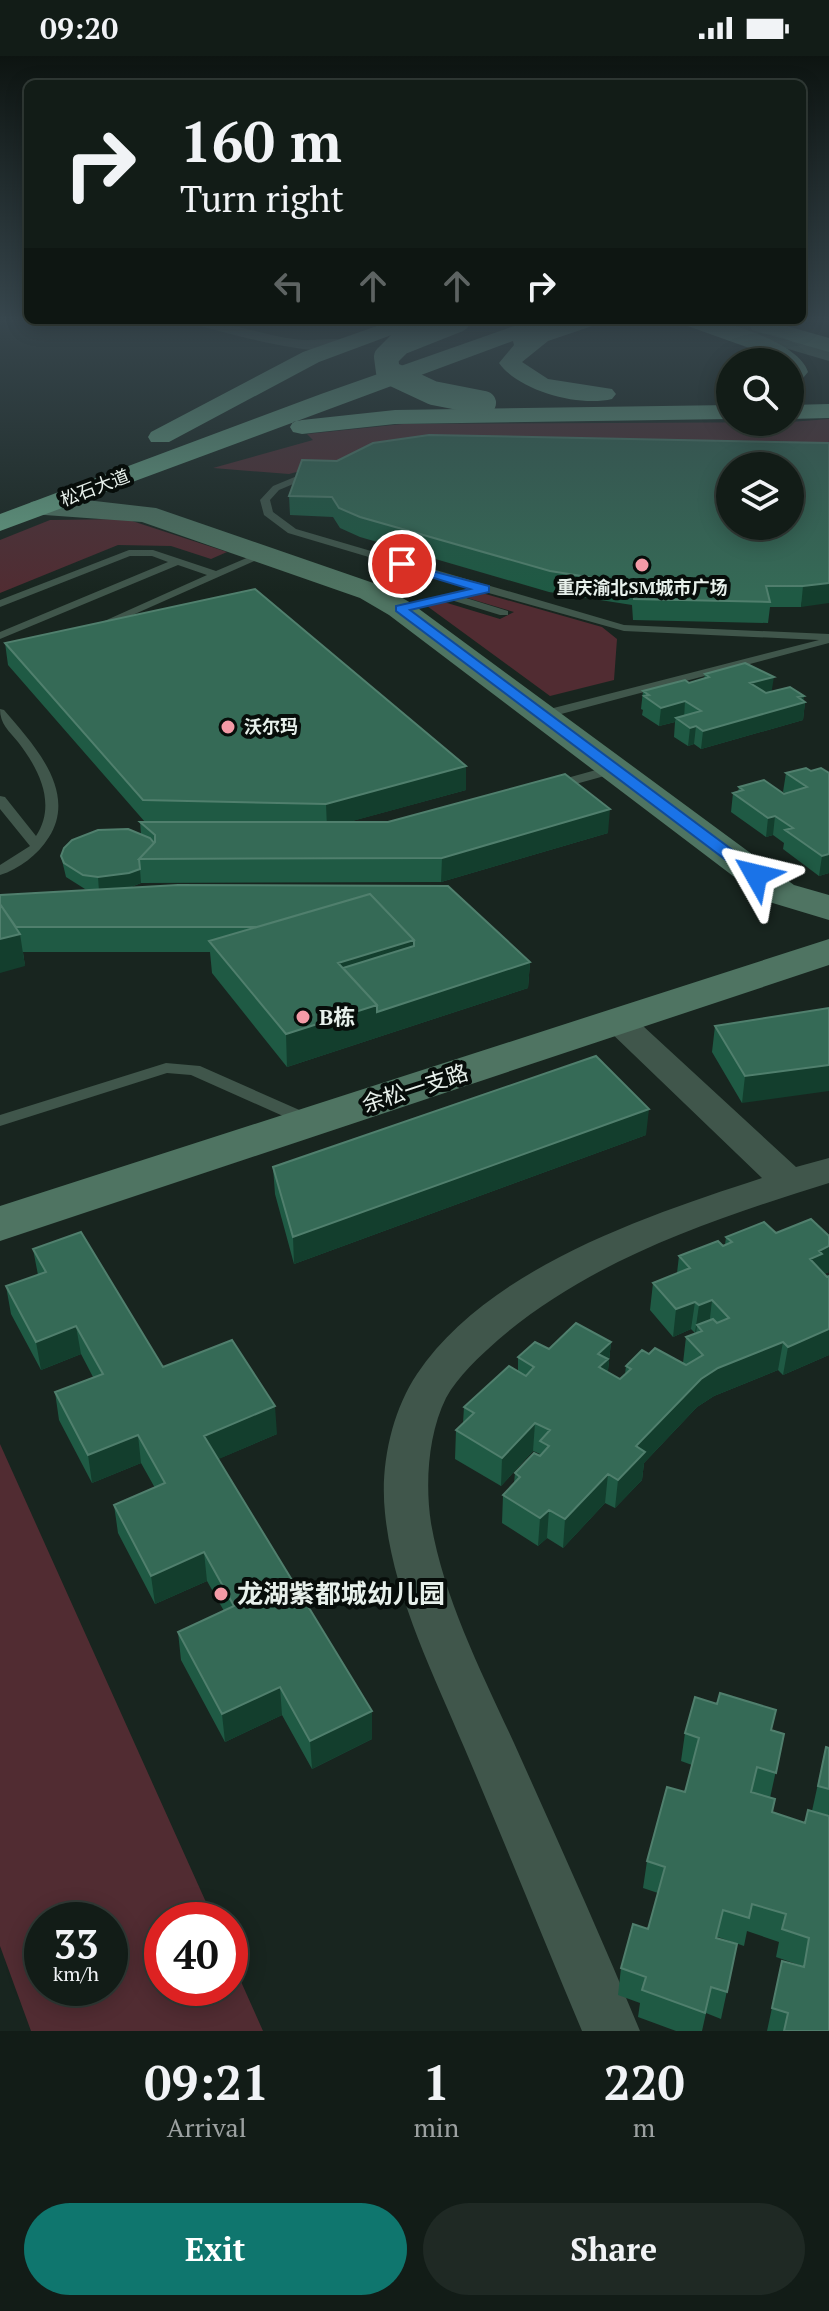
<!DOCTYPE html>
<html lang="en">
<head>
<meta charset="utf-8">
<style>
	:root { --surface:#121c17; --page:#1f2924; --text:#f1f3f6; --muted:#9ca1a1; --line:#313a36; --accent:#0f766e }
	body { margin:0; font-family:"PT Serif","Noto Sans SC",serif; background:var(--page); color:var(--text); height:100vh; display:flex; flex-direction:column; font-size:30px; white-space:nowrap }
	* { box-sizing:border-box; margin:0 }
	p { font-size:26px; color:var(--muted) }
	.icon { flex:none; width:44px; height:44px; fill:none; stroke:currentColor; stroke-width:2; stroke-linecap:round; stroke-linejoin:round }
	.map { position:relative; height:1975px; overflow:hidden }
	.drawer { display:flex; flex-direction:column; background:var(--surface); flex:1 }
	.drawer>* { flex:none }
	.hud { position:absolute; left:24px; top:24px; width:782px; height:244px; border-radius:12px; box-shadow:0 4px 20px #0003,0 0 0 2px var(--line); background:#121c17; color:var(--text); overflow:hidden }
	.fabs { position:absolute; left:716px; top:292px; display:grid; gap:16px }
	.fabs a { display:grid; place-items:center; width:88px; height:88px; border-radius:50%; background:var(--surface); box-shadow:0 4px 20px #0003,0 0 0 2px var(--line); font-size:40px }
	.speed { position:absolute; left:24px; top:1846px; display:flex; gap:16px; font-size:40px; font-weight:700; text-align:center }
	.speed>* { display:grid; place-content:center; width:104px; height:104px; border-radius:50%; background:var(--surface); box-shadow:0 4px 20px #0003,0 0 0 2px var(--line); line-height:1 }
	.speed small { font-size:20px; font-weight:400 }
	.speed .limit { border:12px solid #d22; background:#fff; color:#111 }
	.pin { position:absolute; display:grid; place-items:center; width:68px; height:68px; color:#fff; margin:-34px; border:4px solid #fff; border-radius:50%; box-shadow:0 2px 8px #0007 }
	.me { position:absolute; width:88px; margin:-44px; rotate:307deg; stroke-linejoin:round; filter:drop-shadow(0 0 6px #0008) }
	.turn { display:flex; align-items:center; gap:28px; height:168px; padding:0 24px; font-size:36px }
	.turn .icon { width:104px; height:104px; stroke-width:2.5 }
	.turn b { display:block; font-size:56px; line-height:68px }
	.lanes { display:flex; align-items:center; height:76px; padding:0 24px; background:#0003; justify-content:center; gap:40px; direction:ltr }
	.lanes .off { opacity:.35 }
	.eta { display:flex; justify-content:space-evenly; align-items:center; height:136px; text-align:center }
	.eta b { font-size:48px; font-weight:700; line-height:56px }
	.action { display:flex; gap:16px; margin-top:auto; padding:16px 24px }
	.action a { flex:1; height:92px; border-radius:48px; background:var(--accent); color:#fff; font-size:32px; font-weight:700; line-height:92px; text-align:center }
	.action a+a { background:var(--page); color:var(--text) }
	.status { display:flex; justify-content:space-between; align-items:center; height:56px; padding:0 40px; background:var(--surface); direction:ltr }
	.status svg { height:22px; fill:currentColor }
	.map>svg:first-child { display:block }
</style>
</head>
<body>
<div class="status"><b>09:20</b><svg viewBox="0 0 49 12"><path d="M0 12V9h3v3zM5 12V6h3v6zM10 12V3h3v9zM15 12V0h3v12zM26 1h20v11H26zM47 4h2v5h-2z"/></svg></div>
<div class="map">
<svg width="829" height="1975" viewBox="0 0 829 1975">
	<rect width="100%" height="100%" fill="#18251f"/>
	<path fill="#512c32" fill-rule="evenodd" d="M829 363V400L368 397 289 418 213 412 313 384 307 378 403 368 790 366Z
		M126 463 227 496 211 503 171 490 118 489 0 537V484L50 464Z
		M482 537 602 571 617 583 614 624 550 640 427 550 444 546 500 563 514 556 464 541Z
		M0 1388 214 1864H162V1932H230V1901L263 1975H31L0 1890ZM42 1864H110V1932H42Z"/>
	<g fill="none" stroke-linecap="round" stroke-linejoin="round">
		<path fill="#40564b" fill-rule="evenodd" d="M314 413 317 414V418L279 434 270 444 273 456 296 473 624 569 829 578V587L546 662H538V656L819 584 624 575 485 536 463 541 508 555V559H500L451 544 396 555V551L473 532 288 477 264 459 260 444 273 430Z
			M129 494H153L216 515 261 496 270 498 101 573 91 571 207 519 178 509 0 583V576L168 506 152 500H130L0 551V544Z
			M0 653 4 654C33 688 78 735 49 781 38 799 19 813 0 819V809L30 790 0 753V740L5 741 36 780C57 748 39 713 18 686 9 675 0 668 0 653Z
			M614 709 620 713 619 716 554 734 547 730 549 727Z
			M166 1007 200 1010 313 1060 315 1064 313 1068H301L191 1019 167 1017 0 1070V1059Z"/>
		<path fill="#40564b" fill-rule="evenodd" d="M188 264C231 264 265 282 305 284 320 285 343 279 353 289 333 308 219 275 190 267Z
			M618 955 630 958 796 1111 829 1102V1127C713 1163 592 1203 498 1284 480 1300 458 1320 446 1342 428 1378 425 1428 431 1467 444 1543 482 1617 514 1687 557 1783 600 1878 640 1975H582C542 1880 504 1785 464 1691 433 1617 393 1538 385 1457 380 1411 391 1357 417 1318 488 1212 646 1160 762 1122L606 972 601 965 606 958Z"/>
		<path fill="#4f7462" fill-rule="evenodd" d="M700 264H734L829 291V305L704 268Z
			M41 444 95 445 156 452 382 530 411 547 794 829 829 839V864L766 845 389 559 360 542 142 466 31 458 27 452 31 446Z
			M829 883V909L0 1185V1150Z"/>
		<path fill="#659f83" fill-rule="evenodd" d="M394 264H425L421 268 319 306 169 386H151L148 381 151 376 303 296Z
			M531 264H562L559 267 569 264H602L598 268 548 285 522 306 548 323 612 333 616 338 612 343C579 351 519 335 499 307L514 289 513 285 0 475V458L321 338Z
			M678 264C689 264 700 262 710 264 738 269 800 289 808 316L798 328 790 330V306H779L769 299 682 268Z
			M752 264H766L829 282V296L752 274 749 269Z
			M829 348V362L790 363V349Z
			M730 349V363L395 368 302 378 293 376 290 371 293 366 302 364 395 354Z"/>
		<path stroke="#659f83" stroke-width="24" d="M458 264 400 287 386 301 388 316 433 337 484 347"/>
	</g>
	<path fill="#1f5a44" d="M829 387 801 551H770L768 567 633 564 632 549 549 536 360 481 340 472 333 461 290 459 289 440 337 405Z
		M5 587 466 734 348 766 608 777 441 826 141 827 131 831 530 906 528 932 287 1011 212 917 210 896H23L25 910 0 839 91 834 85 833 66 821 61 800 141 778 140 766H145L8 609Z
		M705 618 772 636 804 640 803 645 805 646 803 664 701 693 694 688 688 690 674 681 675 666 659 670 642 659 643 654 641 653 643 635 689 627 704 623Z
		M806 712 829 817 819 820 783 793 784 787 773 779 766 781 731 756 733 737 738 736 739 731 784 738 785 737 783 736 786 717Z
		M829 952 742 1047 712 996 715 970Z
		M646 1079 294 1208 275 1138 273 1111Z
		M776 1177 829 1216 824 1218 827 1221 829 1220V1299L783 1319 778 1314 714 1340 697 1351 644 1407 642 1424 615 1452 605 1447 563 1492 547 1482 538 1490 502 1467 503 1439 514 1427 515 1417 540 1398 533 1395 501 1430 455 1403 456 1374 463 1367 464 1351 518 1315V1301L549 1293 611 1286 608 1314 607 1315 620 1323 625 1318 626 1310 649 1298 683 1307 686 1281 695 1277 691 1273 673 1281 650 1254 653 1227 677 1217 679 1200 723 1190 725 1189 726 1181Z
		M33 1193 163 1311 277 1378 218 1403 372 1683 312 1713 282 1659 225 1686 181 1604 178 1576 224 1555 207 1525 155 1548 118 1477 114 1449 155 1432 141 1407 92 1427 59 1364 55 1336 93 1321 81 1298 41 1314 11 1258 6 1230 38 1219Z
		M771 1674 784 1678 770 1742 772 1756 804 1767 812 1755 826 1691 829 1692V1975H767L782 1905 802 1911V1910L776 1901 779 1886 747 1875 744 1890 718 1881 717 1882 737 1888 721 1963 706 1957 702 1975H676L638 1961 640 1947 618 1939 621 1912 648 1873 658 1837 643 1832 647 1805 685 1736 692 1709 681 1705 685 1677Z"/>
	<path fill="#133e2d" d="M829 527V547L801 551 803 530Z
		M774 621 771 639 748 646 750 627Z
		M804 640 803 647 805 646 803 664 701 693 703 675Z
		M685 645 684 663 676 662 675 666 659 670 661 652Z
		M696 670 694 688 688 690 690 672Z
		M466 710V734L327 772 326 748Z
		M610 753 608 777 441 826 442 802Z
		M775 760 773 779 766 781 768 762Z
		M829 798V817L819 820 822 800Z
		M140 813 141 827 131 831 99 835 98 821Z
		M20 878 25 910 0 917V883Z
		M414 884V916L356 934 338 907Z
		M530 906 528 932 287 1011 286 978 377 949Z
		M829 1009V1035L742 1047 745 1020Z
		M649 1053 646 1079 294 1208 293 1181Z
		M829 1190V1216L818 1220 810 1203 819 1195Z
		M712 1244 709 1271 697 1269 696 1277H695L699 1249Z
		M695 1246 691 1273 673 1281 676 1253Z
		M76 1270 81 1298 41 1314 36 1286Z
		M829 1273V1299L783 1319 788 1291Z
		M611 1286 608 1314 606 1316 597 1339 598 1298Z
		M783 1286 778 1314 714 1340 697 1351 644 1407 642 1424 615 1452 618 1424 636 1390 701 1323 718 1312Z
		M275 1350 277 1378 207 1408 204 1380Z
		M535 1367 533 1395 501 1430 502 1402Z
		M138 1379 141 1407 92 1427 88 1399Z
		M608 1418 605 1447 563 1492 565 1463Z
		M549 1454 547 1482 538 1490 540 1462Z
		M204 1496 207 1525 155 1548 151 1520Z
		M280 1631 282 1659 225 1686 222 1658Z
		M372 1655V1683L312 1713 310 1685Z"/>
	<path fill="#356a56" stroke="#507f6d" stroke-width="2" fill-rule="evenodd" d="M429 379 829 387V527L803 530H766L770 546 634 543 633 528 550 515 360 461 339 452 332 441 289 440 302 404 337 405 373 387ZM730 410H790V470H730Z
		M255 533 466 710 326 748 143 744 5 587Z
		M745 607 774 621 750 627 766 637 790 631 804 640 798 641 805 646 703 675 696 670 690 672 676 662 701 655 685 645 661 652 644 640 649 639 643 635 685 624 689 627 709 621 705 618Z
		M806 712 811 715 821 712 829 717V798L822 800 785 774 793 772 775 760 768 762 733 737 743 734 739 731 764 724 784 738 807 731 786 717Z
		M565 718 610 753 442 802 139 803 155 786V779L140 766H388Z
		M128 773 150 782 154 787 139 803 140 813 129 817 98 821 83 819 64 807 61 800 64 792 72 784 98 774Z
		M178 829 448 830 530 906 377 956V949L343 912 414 890V884L370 838 257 871H16L0 848V839Z
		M370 838 414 884 338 907 377 949 286 978 209 885Z
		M0 848 20 878 0 883Z
		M829 952V1009L745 1020 715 970Z
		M596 1000 649 1053 293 1181 273 1111Z
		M811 1163 829 1180V1190L819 1195 822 1198 810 1203 827 1221 829 1220V1273L788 1291 783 1286 718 1312 701 1323 636 1390 645 1396 618 1424 608 1418 565 1463 549 1454 540 1462 503 1439 520 1421 515 1417 534 1397 540 1400 549 1390 540 1385 550 1374 535 1367 502 1402 456 1374 474 1357 464 1351 509 1310 526 1320 534 1311 518 1301 535 1286 549 1293 576 1267 611 1286 598 1298 608 1303 599 1311 620 1323 631 1313 626 1310 642 1294 649 1298 655 1292 686 1309 703 1299 686 1281 702 1275 697 1269 713 1263 717 1267 729 1262 712 1244 699 1249 695 1246 676 1253 653 1227 690 1212 679 1200 718 1185 723 1190 732 1186 726 1181 764 1166 776 1177Z
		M81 1176 163 1311 232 1284 275 1350 204 1380 372 1655 310 1685 280 1631 222 1658 178 1576 234 1550 204 1496 151 1520 114 1449 165 1427 138 1379 88 1399 55 1336 103 1318 76 1270 36 1286 6 1230 46 1216 33 1193Z
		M720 1637 776 1654 771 1674 784 1678 776 1717 757 1711 751 1736 775 1743 772 1756 805 1767 808 1754 829 1760V1975H784L788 1957 772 1952 782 1905 804 1911 809 1882 782 1873 786 1858 752 1848 749 1862 723 1854 716 1882 737 1888 727 1936 711 1931 705 1957 642 1934 646 1921 621 1912 633 1868 648 1873 665 1811 647 1805 667 1731 685 1736 699 1682 685 1677 695 1641 717 1648Z
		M826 1691 829 1692V1733L818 1730Z"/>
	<linearGradient id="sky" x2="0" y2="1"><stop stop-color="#0d1411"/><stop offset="0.49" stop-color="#37464d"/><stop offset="1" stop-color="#37464d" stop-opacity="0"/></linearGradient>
	<rect width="829" height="537" fill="url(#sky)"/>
	<path fill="#1a73e8" stroke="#114b97" stroke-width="2" d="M398 506 489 530V536L410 554 762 816V823H751L396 555V550L470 533 398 511Z"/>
	<g fill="#f49aa6" stroke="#070d0a" stroke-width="3">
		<circle cx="642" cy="509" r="8"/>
		<circle cx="228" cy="671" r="8"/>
		<circle cx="303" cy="961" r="8"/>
		<circle cx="221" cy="1538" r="8"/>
	</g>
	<g text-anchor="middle" stroke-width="8" stroke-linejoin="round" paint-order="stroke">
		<g font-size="18" fill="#e7f0eb" stroke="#070d0a">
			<text transform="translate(95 432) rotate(-21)" y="6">松石大道</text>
		</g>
		<g font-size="18" font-weight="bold" fill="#e7f0eb" stroke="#070d0a">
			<text x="642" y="538">重庆渝北SM城市广场</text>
			<text x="244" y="677" text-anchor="start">沃尔玛</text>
		</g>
		<g font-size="22" font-weight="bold" fill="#e7f0eb" stroke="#070d0a" text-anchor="start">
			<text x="319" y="969">B栋</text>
		</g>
		<g font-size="22" fill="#e7f0eb" stroke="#070d0a">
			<text transform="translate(415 1032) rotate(-18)" y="8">余松一支路</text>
		</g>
		<g font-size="26" font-weight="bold" fill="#e7f0eb" stroke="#070d0a" text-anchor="start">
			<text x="237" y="1547">龙湖紫都城幼儿园</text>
		</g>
	</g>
</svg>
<div class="fabs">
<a><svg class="icon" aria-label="search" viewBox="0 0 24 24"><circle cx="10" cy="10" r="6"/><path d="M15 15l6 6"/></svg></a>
<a><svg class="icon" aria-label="layers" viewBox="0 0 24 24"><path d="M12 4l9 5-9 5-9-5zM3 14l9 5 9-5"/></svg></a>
</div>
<div class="speed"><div>33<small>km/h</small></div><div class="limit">40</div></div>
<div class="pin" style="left:402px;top:508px;background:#d93025"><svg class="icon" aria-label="arrive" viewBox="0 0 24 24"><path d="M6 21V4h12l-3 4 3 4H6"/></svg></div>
<svg class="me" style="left:756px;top:819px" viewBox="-20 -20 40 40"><path d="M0-17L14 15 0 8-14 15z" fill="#1a73e8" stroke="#fff" stroke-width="4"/></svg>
<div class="hud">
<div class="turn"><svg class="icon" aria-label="right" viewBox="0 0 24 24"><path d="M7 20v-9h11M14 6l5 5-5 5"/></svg><div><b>160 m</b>Turn right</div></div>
<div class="lanes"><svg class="icon off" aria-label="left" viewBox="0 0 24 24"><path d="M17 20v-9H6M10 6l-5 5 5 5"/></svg><svg class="icon off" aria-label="ahead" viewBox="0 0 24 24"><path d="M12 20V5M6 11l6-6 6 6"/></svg><svg class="icon off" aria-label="ahead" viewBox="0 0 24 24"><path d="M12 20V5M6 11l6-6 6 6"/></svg><svg class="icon" aria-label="right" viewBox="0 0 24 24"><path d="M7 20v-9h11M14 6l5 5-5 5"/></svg></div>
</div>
</div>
<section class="drawer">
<div class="eta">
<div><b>09:21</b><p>Arrival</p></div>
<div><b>1</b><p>min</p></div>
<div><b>220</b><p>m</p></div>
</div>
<div class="action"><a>Exit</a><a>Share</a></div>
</section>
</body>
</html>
